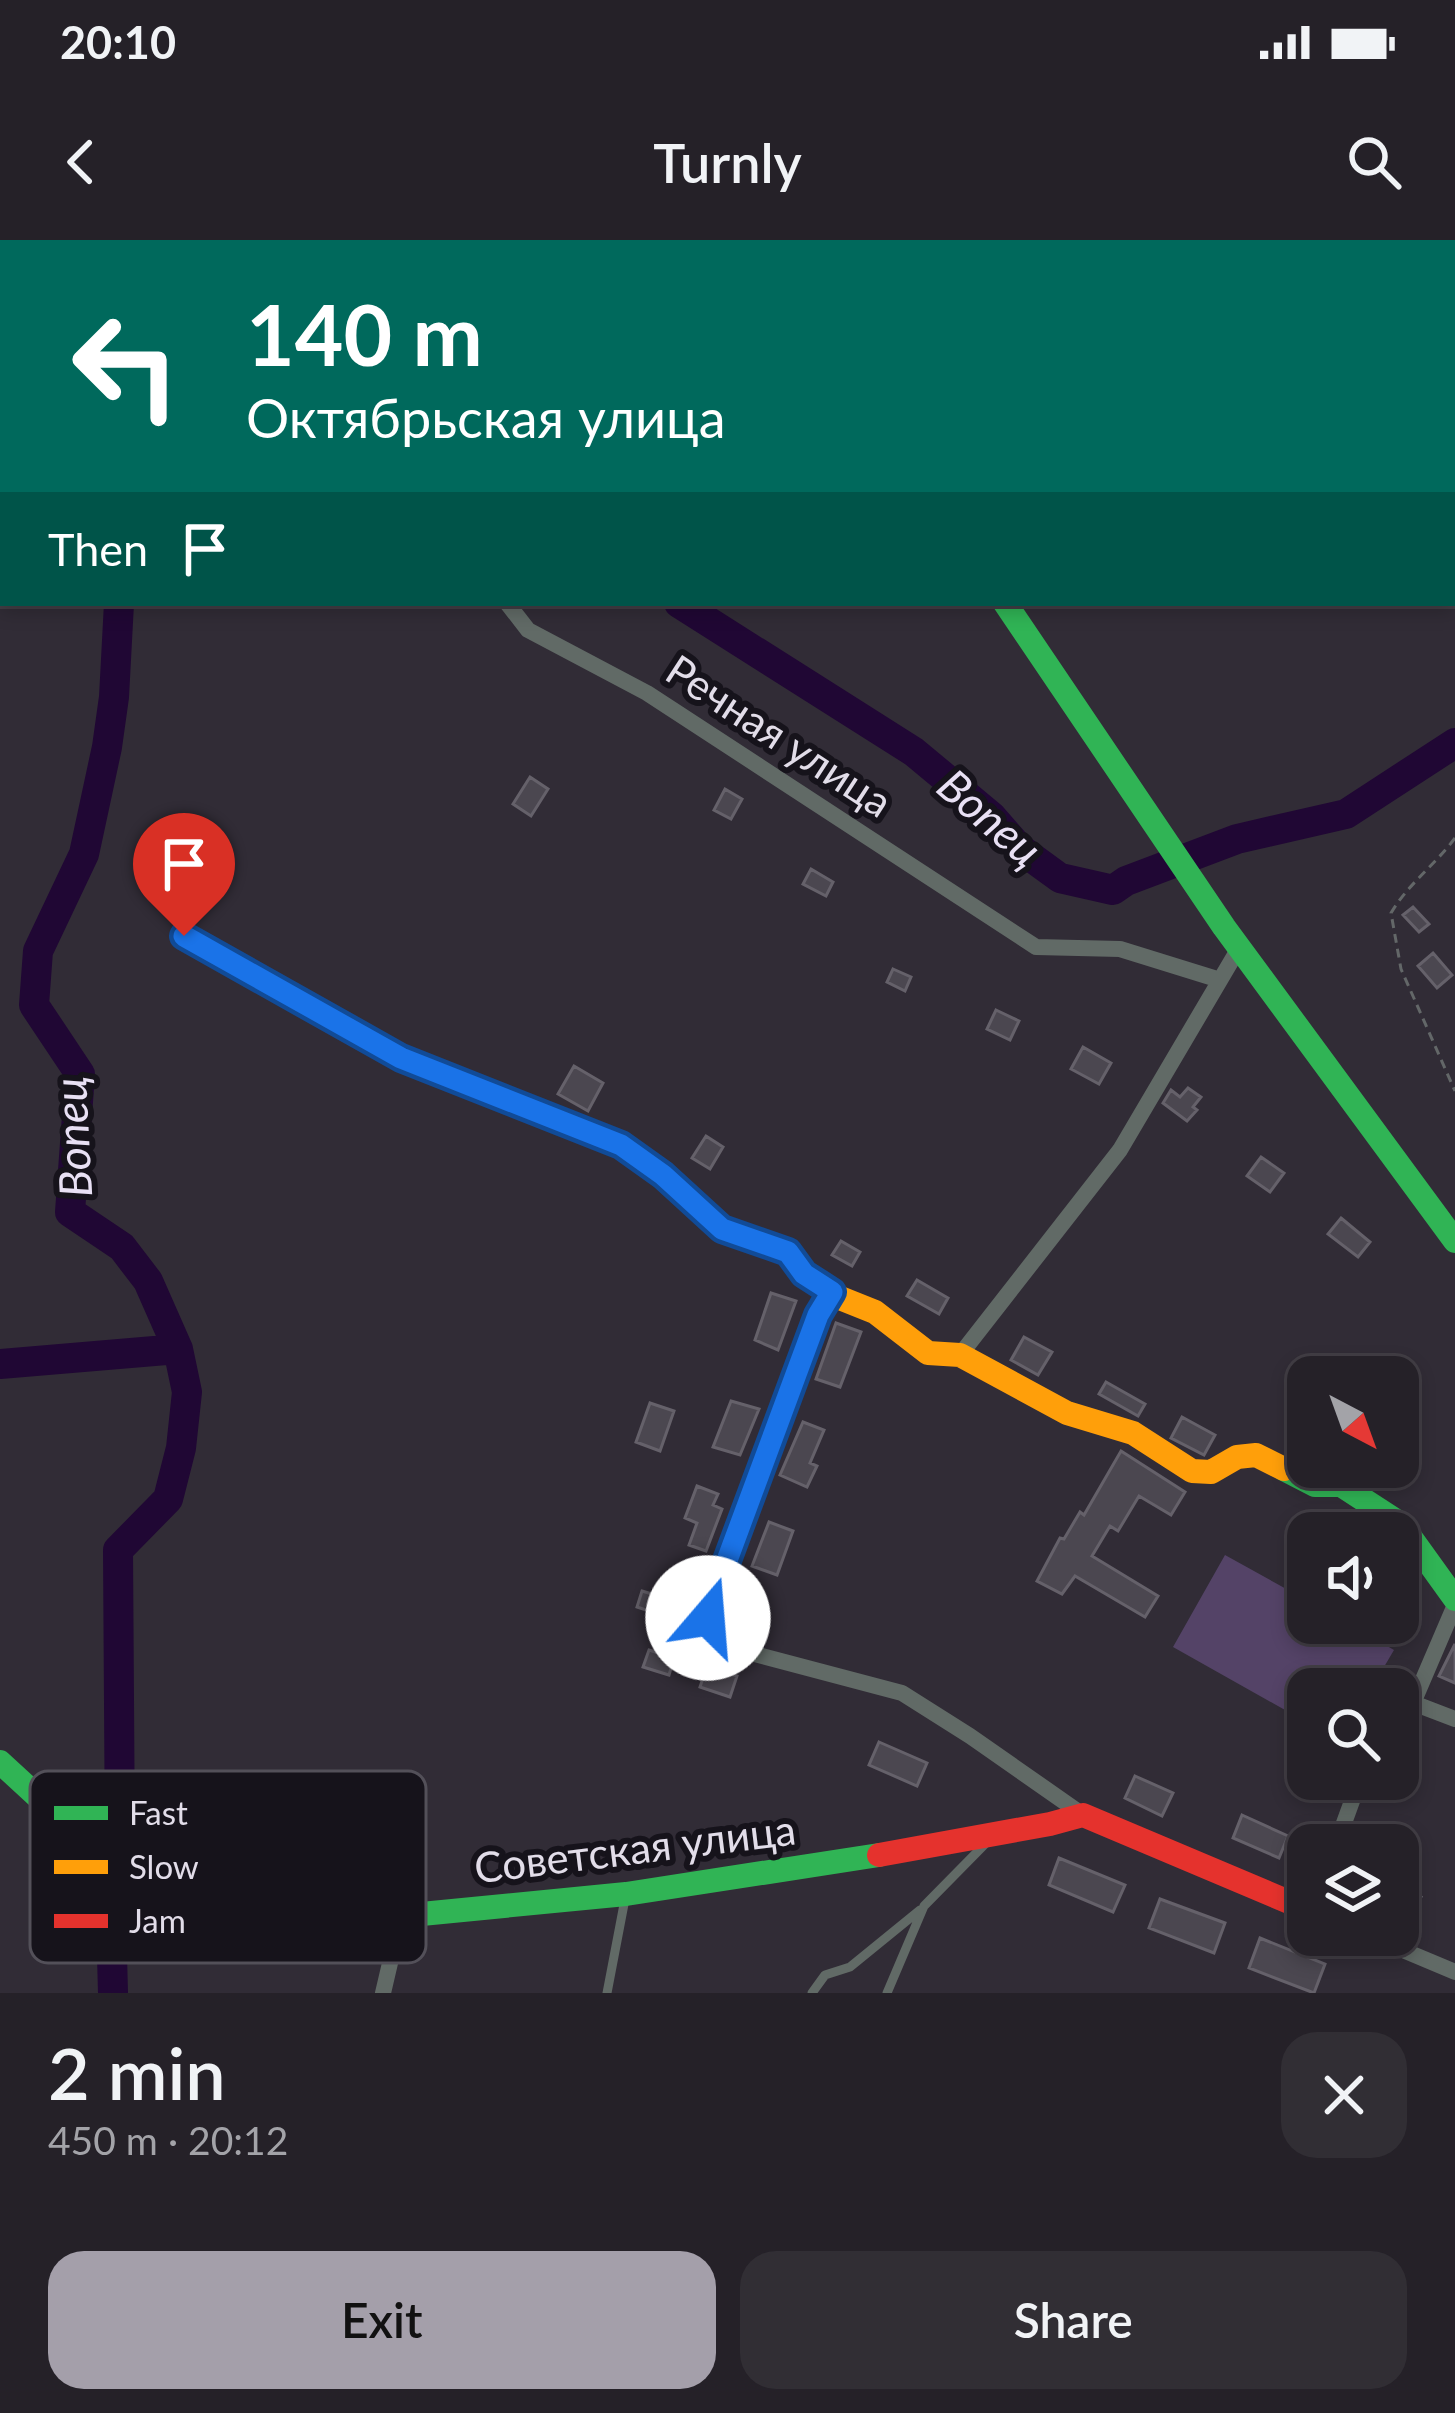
<!DOCTYPE html>
<html lang="en">
<head>
<meta charset="utf-8">
<style>
	:root { --surface:#252128; --page:#312e34; --text:#f1f3f6; --muted:#a3a3a8; --line:#423e45; --accent:#a49faa }
	body { margin:0; font-family:Lato,sans-serif; background:var(--page); color:var(--text); height:100vh; display:flex; flex-direction:column; font-size:45px; white-space:nowrap }
	* { box-sizing:border-box; margin:0 }
	p { font-size:39px; color:var(--muted) }
	.icon { flex:none; width:66px; height:66px; fill:none; stroke:currentColor; stroke-width:2; stroke-linecap:round; stroke-linejoin:round }
	.map { position:relative; height:1753px; overflow:hidden }
	.sheet { display:flex; flex-direction:column; background:var(--surface); flex:1 }
	.sheet>* { flex:none }
	.guide { position:absolute; left:0px; top:0px; width:1455px; height:366px; box-shadow:0 6px 18px #0003,0 0 0 3px var(--line); background:#00695c; color:#fff; overflow:hidden }
	.needle { width:78px; rotate:139deg }
	.buttons { position:absolute; left:1287px; top:1116px; display:grid; gap:24px }
	.buttons a { display:grid; place-items:center; width:132px; height:132px; border-radius:24px; background:var(--surface); box-shadow:0 6px 18px #0003,0 0 0 3px var(--line); font-size:60px }
	.pin { position:absolute; display:grid; place-items:center; width:102px; height:102px; color:#fff; margin:-123px -51px; border-radius:50% 50% 50% 0; rotate:-45deg; box-shadow:0 0 12px #0007 }
	.pin .icon { rotate:45deg }
	.me { position:absolute; width:132px; margin:-66px; rotate:18deg; stroke-linejoin:round; filter:drop-shadow(0 0 9px #0008) }
	.turn { display:flex; align-items:center; gap:42px; height:252px; padding:0 48px; font-size:54px }
	.turn .icon { width:156px; height:156px; stroke-width:2.5 }
	.turn b { display:block; font-size:84px; line-height:102px }
	.then { display:flex; align-items:center; height:114px; padding:0 48px; background:#0003; gap:24px; font-size:45px }
	.round { display:grid; place-items:center; flex:none; width:126px; height:126px; border-radius:36px; background:var(--page) }
	.head { display:flex; align-items:center; justify-content:space-between; height:204px; padding:0 48px }
	h1 { font-size:72px; font-weight:600; line-height:90px }
	.button { display:flex; gap:24px; margin-top:auto; padding:24px 48px }
	.button a { flex:1; height:138px; border-radius:36px; background:var(--accent); color:#111; font-size:48px; font-weight:600; line-height:138px; text-align:center }
	.button a+a { background:var(--page); color:var(--text) }
	.status { display:flex; justify-content:space-between; align-items:center; height:84px; padding:0 60px; background:var(--surface); direction:ltr }
	.status svg { height:33px; fill:currentColor }
	header { display:flex; justify-content:space-between; align-items:center; height:156px; padding:0 48px; background:var(--surface); font-size:54px; font-weight:600 }
	.map>svg:first-child { display:block }
</style>
</head>
<body>
<div class="status"><b>20:10</b><svg viewBox="0 0 49 12"><path d="M0 12V9h3v3zM5 12V6h3v6zM10 12V3h3v9zM15 12V0h3v12zM26 1h20v11H26zM47 4h2v5h-2z"/></svg></div>
<header><svg class="icon" aria-label="back" viewBox="0 0 24 24"><path d="M15 5l-7 7 7 7"/></svg>Turnly<svg class="icon" aria-label="search" viewBox="0 0 24 24"><circle cx="10" cy="10" r="6"/><path d="M15 15l6 6"/></svg></header>
<div class="map">
<svg width="1455" height="1753" viewBox="0 0 1455 1753">
	<rect width="100%" height="100%" fill="#312c36"/>
	<path fill="#544367" d="M1225 1315 1308 1361V1383H1347L1394 1410 1371 1449H1308V1483L1173 1407Z"/>
	<g fill="none" stroke-linecap="round" stroke-linejoin="round">
		<path stroke="#200734" stroke-width="30" d="M383 0 385 3
			M197 3V0
			M971 3 974 0
			M1306 3 1315 0
			M1452 316 1455 319
			M679 363 914 512 991 576 1019 608 1060 638 1113 650 1126 641 1237 599 1346 574 1455 503
			M0 1124 178 1109
			M113 1753 111 1677 120 1611 118 1310 168 1259 181 1208 187 1152 178 1109 148 1041 122 1007 70 972 80 834 34 765 38 711 84 614 107 507 114 457 119 363"/>
	</g>
	<path fill="#4b4750" stroke="#65616a" stroke-width="3" d="M530 537 548 549 531 576 513 564Z
		M725 549 742 559 731 579 714 570Z
		M811 629 833 642 826 656 803 644Z
		M1413 667 1429 684 1419 692 1403 675Z
		M1433 713 1452 735 1437 748 1418 726Z
		M893 729 911 737 905 751 887 742Z
		M996 770 1019 781 1010 800 987 789Z
		M1083 807 1111 823 1099 844 1071 829Z
		M574 826 603 843 588 871 558 854Z
		M1188 848 1201 857 1193 867 1197 870 1187 881 1163 863 1171 850 1180 857Z
		M706 896 723 907 710 929 692 918Z
		M1261 917 1284 933 1270 952 1247 936Z
		M1341 978 1370 1002 1358 1017 1328 994Z
		M841 1001 860 1012 852 1026 832 1015Z
		M917 1040 948 1058 939 1074 907 1056Z
		M771 1053 796 1061 778 1110 755 1100Z
		M836 1083 861 1092 840 1147 816 1139Z
		M1024 1097 1052 1112 1038 1135 1011 1120Z
		M1106 1142 1145 1164 1138 1176 1099 1154Z
		M731 1161 759 1169 740 1215 713 1207Z
		M650 1163 674 1171 660 1211 636 1202Z
		M1182 1177 1215 1195 1204 1215 1171 1198Z
		M803 1182 824 1190 810 1223 817 1226 807 1247 780 1235Z
		M1121 1211 1185 1252 1171 1275 1139 1256 1118 1291 1110 1286 1092 1316 1158 1356 1145 1377 1075 1336 1062 1354 1037 1341 1060 1298 1064 1299 1080 1272 1084 1275Z
		M697 1246 718 1254 713 1265 722 1269 706 1311 689 1305 697 1283 685 1278Z
		M1342 1272 1374 1293H1344L1333 1286Z
		M769 1282 793 1291 777 1335 752 1326Z
		M642 1351 672 1360 667 1377 637 1367Z
		M1455 1404V1443L1439 1436Z
		M649 1410 674 1418 669 1435 643 1427Z
		M707 1426 737 1436 730 1457 700 1447Z
		M879 1502 927 1523 917 1546 869 1525Z
		M1135 1536 1173 1553 1162 1576 1125 1558Z
		M1242 1575 1288 1596 1279 1618 1233 1598Z
		M1059 1618 1125 1645 1113 1672 1049 1645Z
		M1398 1646 1421 1657 1410 1677 1398 1671Z
		M1160 1659 1225 1683 1214 1713 1149 1688Z
		M1260 1698 1325 1724 1314 1753 1249 1728Z"/>
	<g fill="none" stroke-linecap="round" stroke-linejoin="round">
		<path stroke="#636768" stroke-width="3" stroke-dasharray="9 6" stroke-linecap="butt" d="M1455 598C1435 625 1408 644 1391 673L1401 729 1455 851"/>
		<path stroke="#616a66" stroke-width="9" d="M607 1753 625 1659
			M812 1753 825 1735 850 1727 920 1670
			M887 1753 924 1666 987 1602"/>
		<path stroke="#616a66" stroke-width="16" d="M507 363 528 390 647 453 1036 707 1120 709 1220 740
			M832 1052 818 1075 719 1342 708 1378 732 1408 902 1453 970 1496 1083 1575
			M960 1115 1120 910 1239 708
			M1413 1463 1455 1365
			M1413 1463 1455 1479
			M1398 1473 1413 1463
			M1336 1605 1360 1539
			M1367 1695 1455 1732
			M383 1753 401 1676"/>
		<path stroke="#30b455" stroke-width="24" d="M760 0 762 3
			M1005 363 1224 687 1455 1001
			M1284 1229 1315 1245H1341L1401 1284 1455 1359
			M0 1522 38 1557 213 1666 304 1697 401 1676 626 1654 879 1615"/>
		<path stroke="#ff9f0a" stroke-width="24" d="M515 0 516 3
			M590 893 621 905 663 935 722 989 788 1011 804 1034 840 1058 875 1072 928 1113 960 1115 1067 1173 1133 1193 1192 1231 1211 1232 1237 1217 1256 1215 1284 1229"/>
		<path stroke="#e5322d" stroke-width="24" d="M184 696 401 818 590 893
			M879 1615 1050 1584 1083 1575 1308 1670"/>
		<path stroke="#616366" stroke-width="4.5" stroke-dasharray="6 12" stroke-linecap="butt" d="M55 3V0
			M0 284 3 273
			M0 340 3 328"/>
	</g>
	<g fill="none" stroke-linecap="round" stroke-linejoin="round">
		<g stroke="#114b97" stroke-width="30">
			<path id="route" d="M184 696 401 818 621 905 663 935 722 989 788 1012 804 1034 832 1052 818 1075 719 1342 708 1378"/>
		</g>
		<use href="#route" stroke="#1a73e8" stroke-width="21"/>
	</g>
	<g text-anchor="middle" stroke-width="12" stroke-linejoin="round" paint-order="stroke">
		<g font-size="42" fill="#e2dde9" stroke="#16131b">
			<text transform="translate(779 496) rotate(33)" y="15">Речная улица</text>
			<text transform="translate(635 1609) rotate(-7)" y="15">Советская улица</text>
		</g>
		<g font-size="45" font-style="italic" fill="#e8e0f4" stroke="#16131b">
			<text transform="translate(990 578) rotate(41)" y="16">Вопец</text>
			<text transform="translate(73 897) rotate(-93)" y="16">Вопец</text>
		</g>
	</g>
	<rect x="30" y="1531" width="396" height="192" rx="18" fill="#16131b" stroke="#535059" stroke-width="3"/>
	<rect x="54" y="1566" width="54" height="14" fill="#30b455"/>
	<rect x="54" y="1620" width="54" height="14" fill="#ff9f0a"/>
	<rect x="54" y="1674" width="54" height="14" fill="#e5322d"/>
	<g font-size="33" fill="#e2dde9">
		<text x="129" y="1585">Fast</text>
		<text x="129" y="1639">Slow</text>
		<text x="129" y="1693">Jam</text>
	</g>
</svg>
<div class="buttons">
<a><svg class="needle" viewBox="-14 -14 28 28"><path d="M0-13l5 13h-10z" fill="#e53935"/><path d="M0 13l5-13h-10z" fill="#a3a3a8"/></svg></a>
<a><svg class="icon" aria-label="sound" viewBox="0 0 24 24"><path d="M4 9h4l5-4v14l-5-4H4zM17 9q2 3 0 6"/></svg></a>
<a><svg class="icon" aria-label="search" viewBox="0 0 24 24"><circle cx="10" cy="10" r="6"/><path d="M15 15l6 6"/></svg></a>
<a><svg class="icon" aria-label="layers" viewBox="0 0 24 24"><path d="M12 4l9 5-9 5-9-5zM3 14l9 5 9-5"/></svg></a>
</div>
<div class="pin" style="left:184px;top:696px;background:#d93025"><svg class="icon" aria-label="arrive" viewBox="0 0 24 24"><path d="M6 21V4h12l-3 4 3 4H6"/></svg></div>
<svg class="me" style="left:708px;top:1378px" viewBox="-20 -20 40 40"><circle r="19" fill="#fff"/><path d="M0-13L10 11 0 6-10 11z" fill="#1a73e8"/></svg>
<div class="guide">
<div class="turn"><svg class="icon" aria-label="left" viewBox="0 0 24 24"><path d="M17 20v-9H6M10 6l-5 5 5 5"/></svg><div><b>140 m</b>Октябрьская улица</div></div>
<div class="then">Then<svg class="icon" aria-label="arrive" viewBox="0 0 24 24"><path d="M6 21V4h12l-3 4 3 4H6"/></svg></div>
</div>
</div>
<section class="sheet">
<div class="head"><div><h1>2 min</h1><p>450 m · 20:12</p></div><a class="round"><svg class="icon" aria-label="close" viewBox="0 0 24 24"><path d="M6 6l12 12M18 6L6 18"/></svg></a></div>
<div class="button"><a>Exit</a><a>Share</a></div>
</section>
</body>
</html>
